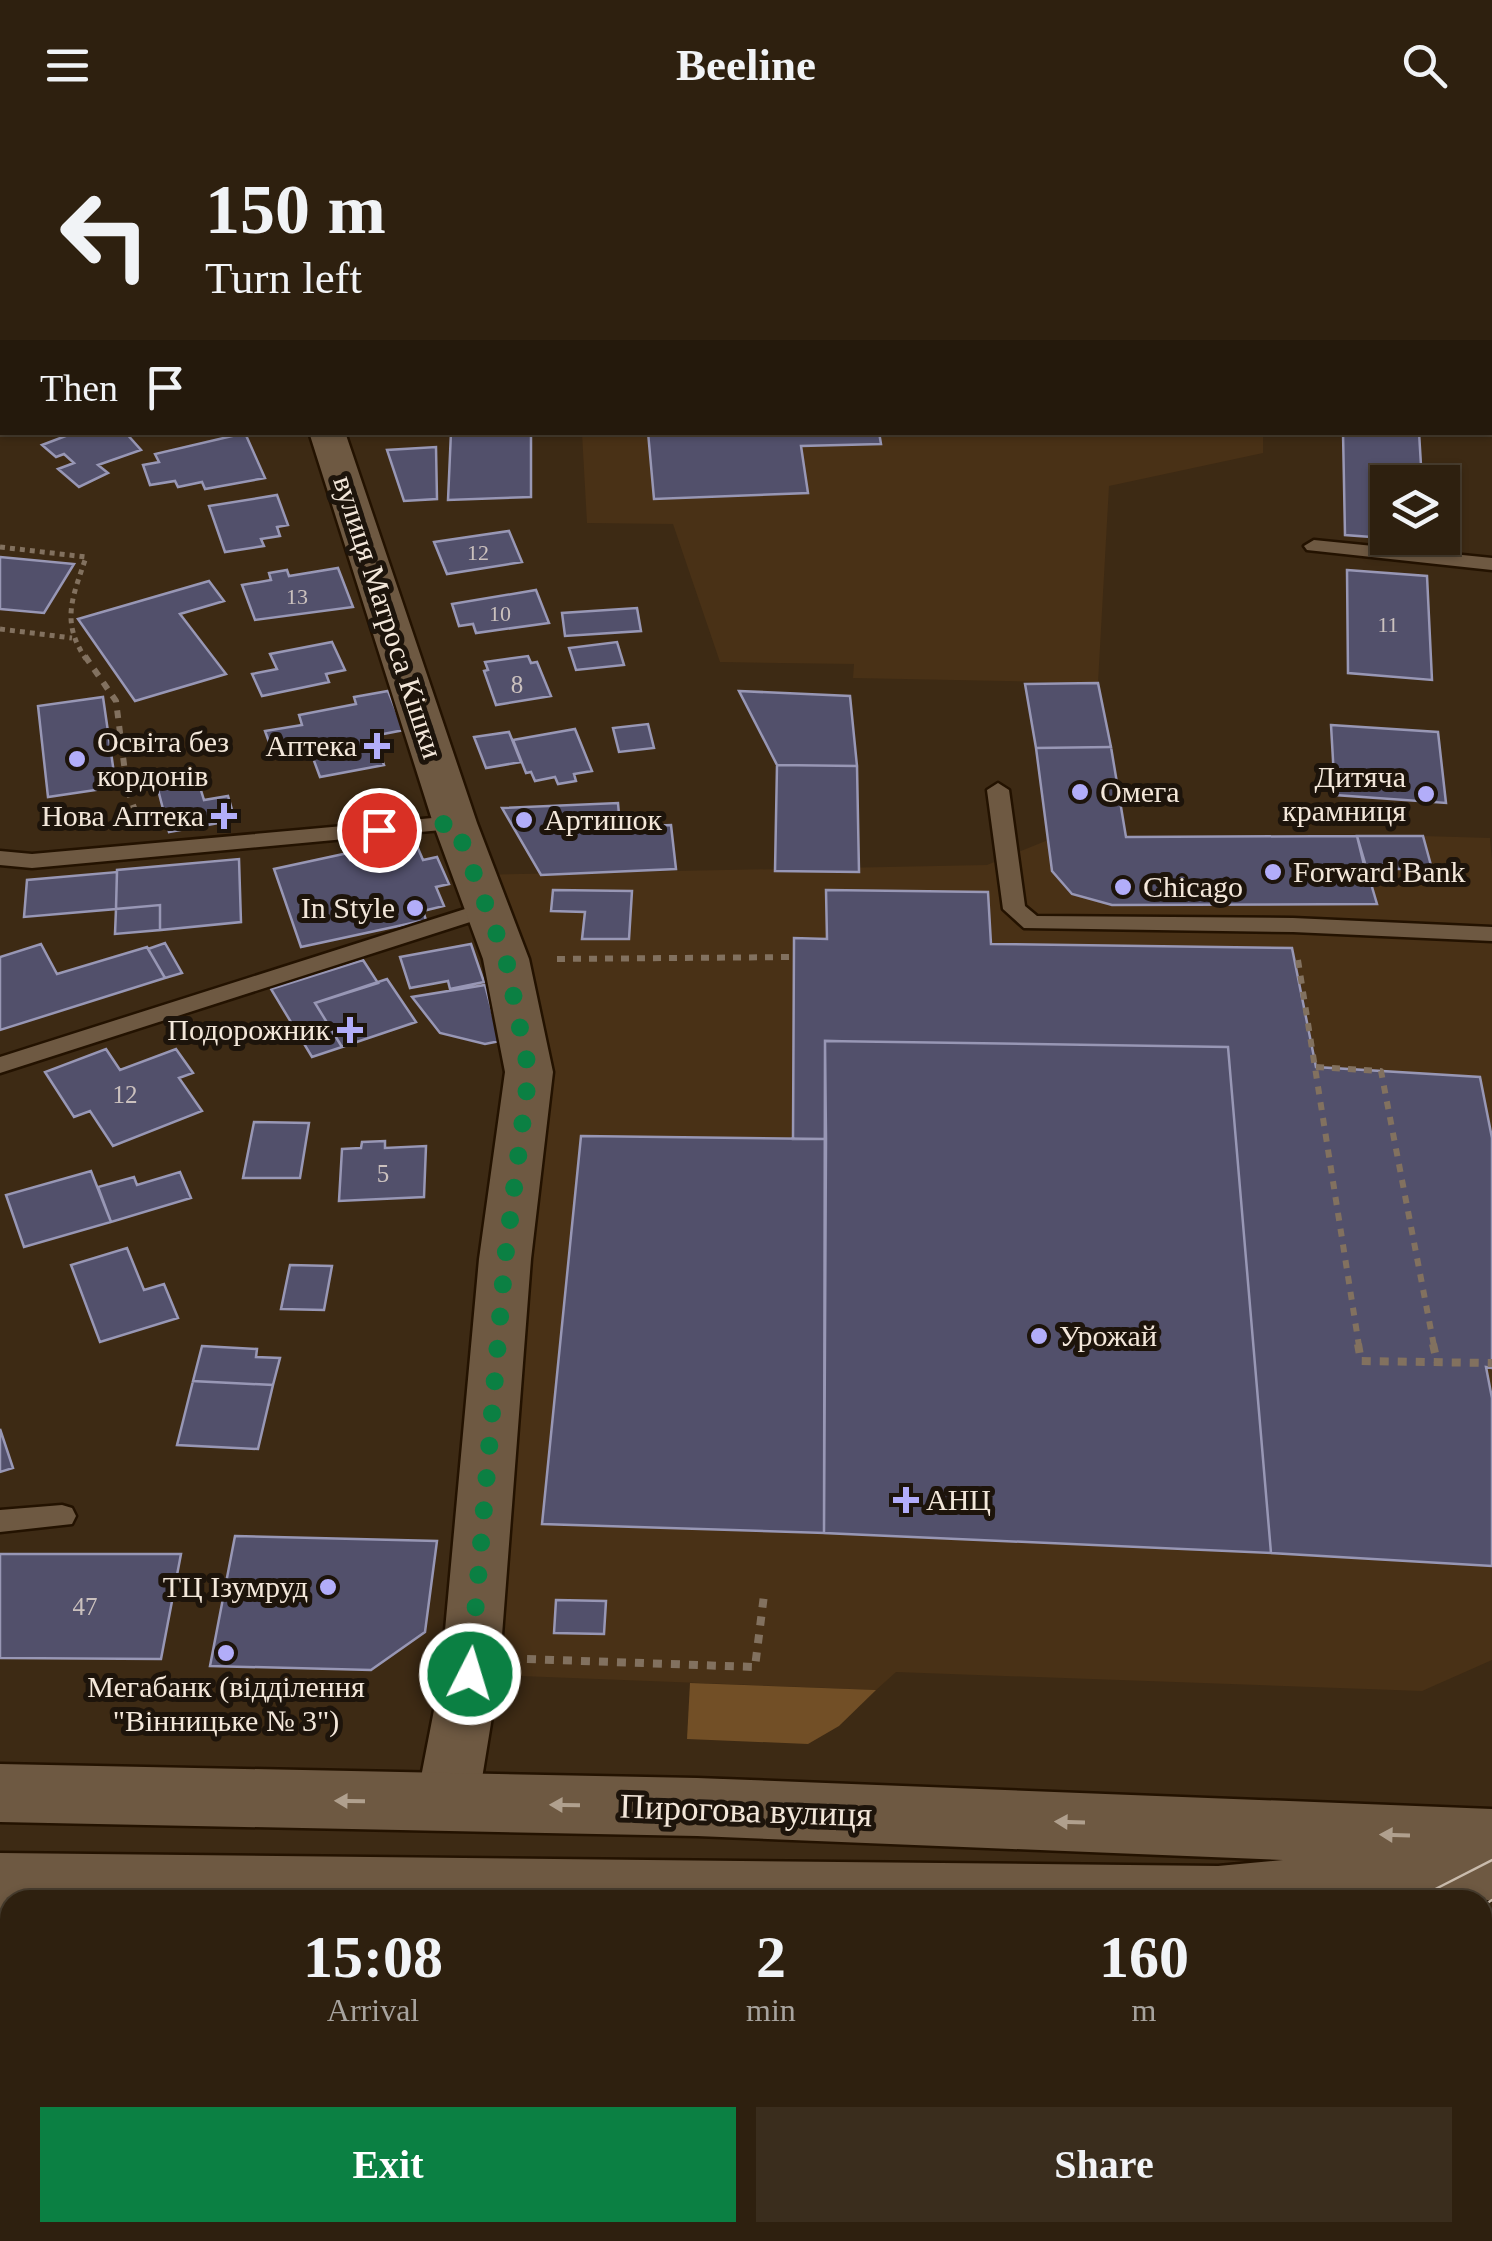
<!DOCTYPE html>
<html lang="en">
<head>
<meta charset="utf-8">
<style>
	:root { --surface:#2e200f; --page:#3a2d1d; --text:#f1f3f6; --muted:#a7a39e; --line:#493e2f; --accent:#0b8043 }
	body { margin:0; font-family:Georgia,serif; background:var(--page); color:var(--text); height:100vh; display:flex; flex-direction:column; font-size:38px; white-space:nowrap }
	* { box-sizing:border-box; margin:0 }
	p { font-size:32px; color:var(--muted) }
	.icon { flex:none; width:55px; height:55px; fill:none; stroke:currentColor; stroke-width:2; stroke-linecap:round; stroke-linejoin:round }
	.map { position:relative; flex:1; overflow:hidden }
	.panel { position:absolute; left:0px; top:1760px; width:1492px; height:352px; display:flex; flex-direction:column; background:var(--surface); border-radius:30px 30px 0 0; box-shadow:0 2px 8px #0004,0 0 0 2px var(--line) }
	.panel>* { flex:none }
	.hud { position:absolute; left:0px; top:0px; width:1492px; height:305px; box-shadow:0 2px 8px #0004,0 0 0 2px var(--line); background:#2e200f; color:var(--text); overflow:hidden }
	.controls { position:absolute; left:1370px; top:335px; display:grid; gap:20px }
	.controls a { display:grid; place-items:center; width:90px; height:90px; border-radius:0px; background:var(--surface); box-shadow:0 2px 8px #0004,0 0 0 2px var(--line); font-size:50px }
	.pin { position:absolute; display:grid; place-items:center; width:85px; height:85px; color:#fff; margin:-42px; border:5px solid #fff; border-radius:50%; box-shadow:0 2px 10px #0007 }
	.me { position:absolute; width:110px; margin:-55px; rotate:5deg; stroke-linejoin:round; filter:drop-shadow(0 0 8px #0008) }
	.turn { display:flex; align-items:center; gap:35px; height:210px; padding:0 40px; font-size:45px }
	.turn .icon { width:130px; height:130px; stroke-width:2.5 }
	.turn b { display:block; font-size:70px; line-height:85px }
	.then { display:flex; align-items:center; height:95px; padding:0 40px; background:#0003; gap:20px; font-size:38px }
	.eta { display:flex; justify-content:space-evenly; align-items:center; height:170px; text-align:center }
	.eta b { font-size:60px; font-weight:700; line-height:70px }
	.button { display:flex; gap:20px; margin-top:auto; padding:20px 40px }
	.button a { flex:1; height:115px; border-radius:0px; background:var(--accent); color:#fff; font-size:40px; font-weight:700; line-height:115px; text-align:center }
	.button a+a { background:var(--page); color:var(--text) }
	header { display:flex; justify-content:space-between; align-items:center; height:130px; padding:0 40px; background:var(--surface); font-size:45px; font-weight:700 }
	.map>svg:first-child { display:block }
</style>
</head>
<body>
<header><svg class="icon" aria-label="menu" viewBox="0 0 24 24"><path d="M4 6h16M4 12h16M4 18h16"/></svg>Beeline<svg class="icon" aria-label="search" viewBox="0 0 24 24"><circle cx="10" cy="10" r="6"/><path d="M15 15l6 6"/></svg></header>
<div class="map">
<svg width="1492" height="2111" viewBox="0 0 1492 2111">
	<rect width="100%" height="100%" fill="#3d2a14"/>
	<path fill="#493116" d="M296 0H1448V2H295Z
		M1263 302V323L1109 356 1098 553 853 548 854 534 720 532 673 394 587 393 582 303Z
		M1423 706 1490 708 1492 731V1530L1422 1561 896 1542 876 1560 470 1544 529 942 474 745 987 735 1048 710Z"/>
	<path fill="#724f26" d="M690 1553 876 1560 839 1596 808 1614 687 1609Z"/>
	<path fill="#74490d" d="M0 2059 10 2060V2102H237L240 2111H0Z
		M616 2103 1092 2102 1104 2111H615Z"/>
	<path fill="#52506b" stroke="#9897b5" stroke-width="2.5" d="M594 0H777L593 2Z
		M1034 0H1157V2H1034Z
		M1257 0H1382V2H1258Z
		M76 302H125L141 320 98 335 108 343 79 357 58 339 74 333 64 324 56 327 42 315Z
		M451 302H531V367L448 370Z
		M648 302H879L881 314 801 316 808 363 654 369Z
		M1343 302H1419L1422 352H1388V408H1425V411L1345 405Z
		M245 303 265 348 205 359 202 352 178 357 175 351 150 355 143 335 159 332 155 324Z
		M436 317 437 369 404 371 387 320Z
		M277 365 288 395 277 397 280 406 261 409 264 416 225 422 209 376Z
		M509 401 522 432 447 444 434 412Z
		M0 427 74 434 44 483 0 479Z
		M338 438 353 477 255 490 242 455 271 450 269 443 287 440 289 446Z
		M1347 440 1427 446 1432 550 1348 543Z
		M209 451 224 471 180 484 226 544 135 571 78 489Z
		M536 460 549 493 476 503 473 494 459 496 452 474Z
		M637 478 641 501 565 506 562 483Z
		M332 512 345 540 326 544 329 552 262 566 252 544 277 539 270 524Z
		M617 512 624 535 576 540 569 518Z
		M528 526 531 533 537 532 551 566 496 575 484 541 488 540 485 532Z
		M1098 553 1111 617 1036 618 1025 554Z
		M388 561 404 600 373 606 384 635 320 647 310 620 274 626 265 601 302 595 299 585 356 574 354 567Z
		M739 561 850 566 857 636 777 635Z
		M103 567 116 657 48 667 38 576Z
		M648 594 654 618 619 622 613 598Z
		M1331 595 1438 602 1446 673 1335 665Z
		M575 599 592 641 574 644 576 651 558 654 555 647 535 651 531 642 526 643 513 610Z
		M509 602 521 632 486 638 474 607Z
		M1111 617 1126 707 1357 706 1377 774 1112 775 1072 764 1052 741 1036 618Z
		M777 635 857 636 859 742 775 741Z
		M195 641 204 670 228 666 235 690 169 702 155 648Z
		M618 673 620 697 671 695 676 739 541 745 502 678Z
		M1357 706H1423L1432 739H1365Z
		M417 716 423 730 437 727 449 754 436 757 444 776 423 781 426 790 301 817 274 739 348 723 350 730Z
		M239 729 241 792 160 800V775L116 779 117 740Z
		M117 742 116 779 24 787 27 750Z
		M553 760 632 761 629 809H582L585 782 551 781Z
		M826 760 988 762 991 814 1292 818 1316 937 1480 947 1492 1008V1238L1486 1237 1492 1268V1436L1271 1423 1228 917 825 911 826 1009H793L794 808 827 809Z
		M160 775V800L115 804 116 779Z
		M165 813 182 843 165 848 148 819Z
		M41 814 57 844 147 817 165 848 0 900V827Z
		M471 814 484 852 450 859 448 851 410 858 400 827Z
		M363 830 378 853 315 873 342 917 312 927 271 859Z
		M387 849 416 892 342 917 315 873Z
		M485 855 500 911 485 914 440 903 412 867Z
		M825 911 1228 917 1271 1423 824 1403Z
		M106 919 120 940 176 919 193 943 179 948 202 981 113 1016 90 981 74 987 45 942Z
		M254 992 309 993 300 1048H243Z
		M581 1006 826 1009 824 1403 542 1394Z
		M385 1011V1018L426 1016 424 1067 339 1071 342 1019 361 1018 362 1012Z
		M91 1041 111 1092 24 1117 6 1065Z
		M180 1042 191 1068 111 1092 98 1057 134 1047 137 1055Z
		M127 1118 144 1160 164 1154 178 1188 100 1212 71 1135Z
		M290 1135 332 1136 324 1180 281 1179Z
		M202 1216 257 1219 256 1227 280 1228 273 1255 193 1251Z
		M193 1251 273 1255 258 1319 177 1315Z
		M0 1299 13 1338 0 1342Z
		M235 1406 437 1411 425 1502 371 1540 210 1536Z
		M0 1424H181L161 1529 0 1528Z
		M556 1470 606 1471 604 1504 554 1503Z"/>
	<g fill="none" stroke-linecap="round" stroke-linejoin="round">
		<g stroke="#231200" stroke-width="5">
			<path id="service" d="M0 5H2V15H0Z
				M1490 161H1492V171H1490Z
				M1314 410 1492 428V440L1307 420 1304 416Z
				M998 653 1009 660 1025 776 1037 786 1293 788 1492 797V811L1293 802 1024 798 1003 779 987 660Z
				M455 686 463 688 466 693 463 698 32 738 0 735V721L32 724Z
				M487 772 495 774 498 779 495 784 0 943V927Z
				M62 1375 72 1378 76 1386 72 1394 0 1402V1380Z"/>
		</g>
		<g stroke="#231200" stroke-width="5">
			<path id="minor" d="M309 302H345L477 693 529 829 553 942 531 1129 499 1544 478 1673 469 1692 447 1699 425 1692 416 1673 441 1544 479 1129 505 942 483 829 433 693Z"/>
		</g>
		<g stroke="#231200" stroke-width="5">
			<path id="secondary" d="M0 1634 697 1648 1492 1679V1770H10V1783H0V1723L1218 1736 1283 1730 697 1706 0 1692Z
				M1284 2102H1368L1372 2111H1288Z"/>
		</g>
		<path stroke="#82715f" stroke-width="5" stroke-dasharray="5 5" stroke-linecap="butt" d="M0 417 86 427C73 467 60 491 86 529
			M0 499 72 508"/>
		<path stroke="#82715f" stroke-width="6" stroke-dasharray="8 8" stroke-linecap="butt" d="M85 526 116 571 127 658 137 686
			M557 829 794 827
			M1298 830 1359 1216
			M1316 937 1381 941 1434 1216"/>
		<path stroke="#82715f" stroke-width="8" stroke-dasharray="9 9" stroke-linecap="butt" d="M1358 1214 1361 1231 1492 1233
			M1433 1214 1437 1232
			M527 1529 755 1537 764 1465
			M1482 1890 1492 1887
			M0 1960H10
			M412 2102V2111
			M1452 2102 1465 2111"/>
		<use href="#service" fill="#6e5942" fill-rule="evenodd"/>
		<use href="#minor" fill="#6e5942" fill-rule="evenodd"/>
		<use href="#secondary" fill="#6e5942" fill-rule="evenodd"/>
		<path stroke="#c9bbac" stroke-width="2.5" d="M1414 1770 1492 1730
			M1482 1776 1492 1770
			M0 1882H10
			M0 1919H10
			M1482 2016 1492 2027
			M1482 2096 1492 2102"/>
	</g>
	<defs><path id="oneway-solid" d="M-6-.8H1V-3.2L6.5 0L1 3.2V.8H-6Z" transform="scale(2.5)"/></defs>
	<g fill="#b0a08e">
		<use href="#oneway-solid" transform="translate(350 1671) rotate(-179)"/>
		<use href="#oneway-solid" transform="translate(565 1675) rotate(-179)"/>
		<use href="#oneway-solid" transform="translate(1070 1692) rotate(-178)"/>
		<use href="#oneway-solid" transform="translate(1395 1705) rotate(-178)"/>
	</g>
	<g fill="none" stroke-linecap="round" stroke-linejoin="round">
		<path stroke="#0b8043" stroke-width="18" stroke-dasharray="0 32.4" d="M379 700 455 693 506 829 529 942 505 1129 470 1544"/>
	</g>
	<g fill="#b2adf9" stroke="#1d140b" stroke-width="4">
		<path d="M372 601h10v10h10v10h-10v10h-10v-10h-10v-10h10z"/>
		<circle cx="77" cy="629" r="10"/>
		<circle cx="1080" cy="662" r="10"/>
		<circle cx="1426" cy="664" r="10"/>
		<path d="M219 671h10v10h10v10h-10v10h-10v-10h-10v-10h10z"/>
		<circle cx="524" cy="690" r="10"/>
		<circle cx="1273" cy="742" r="10"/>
		<circle cx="1123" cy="757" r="10"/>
		<circle cx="415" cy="778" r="10"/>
		<path d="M345 885h10v10h10v10h-10v10h-10v-10h-10v-10h10z"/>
		<circle cx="1039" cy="1206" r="10"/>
		<path d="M901 1355h10v10h10v10h-10v10h-10v-10h-10v-10h10z"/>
		<circle cx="328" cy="1457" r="10"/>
		<circle cx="226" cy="1523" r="10"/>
	</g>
	<g text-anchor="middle" stroke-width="10" stroke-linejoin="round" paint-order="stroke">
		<g font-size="22" fill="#cbc1be">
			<text x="478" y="430">12</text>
			<text x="297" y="474">13</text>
			<text x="500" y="491">10</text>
			<text x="1388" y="502">11</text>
		</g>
		<g font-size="25" fill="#cbc1be">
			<text x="517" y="563">8</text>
			<text x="125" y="973">12</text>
			<text x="383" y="1052">5</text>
			<text x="85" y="1485">47</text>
		</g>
		<g font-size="30" fill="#f3e7da" stroke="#1d140b">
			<text transform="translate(388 487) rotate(72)" y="10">вулиця Матроса Кішки</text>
		</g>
		<g font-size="30" fill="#f3e7da" stroke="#1d140b" text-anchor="start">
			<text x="97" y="622">Освіта без<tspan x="97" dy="34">кордонів</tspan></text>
			<text x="357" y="626" text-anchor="end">Аптека</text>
			<text x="1406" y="657" text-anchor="end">Дитяча<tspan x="1406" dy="34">крамниця</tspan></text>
			<text x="1100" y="672">Омега</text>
			<text x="204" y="696" text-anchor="end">Нова Аптека</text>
			<text x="544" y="700">Артишок</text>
			<text x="1293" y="752">Forward Bank</text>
			<text x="1143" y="767">Chicago</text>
			<text x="395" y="788" text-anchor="end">In Style</text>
			<text x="330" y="910" text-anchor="end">Подорожник</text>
			<text x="1059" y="1216">Урожай</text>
			<text x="926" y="1380">АНЦ</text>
			<text x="308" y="1467" text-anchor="end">ТЦ Ізумруд</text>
			<text x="226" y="1567" text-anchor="middle">Мегабанк (відділення<tspan x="226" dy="34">"Вінницьке № 3")</tspan></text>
		</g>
		<g font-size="35" fill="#f3e7da" stroke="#1d140b">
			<text transform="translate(746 1680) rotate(2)" y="12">Пирогова вулиця</text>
		</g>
	</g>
</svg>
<div class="controls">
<a><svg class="icon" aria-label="layers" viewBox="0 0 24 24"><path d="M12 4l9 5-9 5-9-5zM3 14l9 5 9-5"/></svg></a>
</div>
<div class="pin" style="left:379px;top:700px;background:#d93025"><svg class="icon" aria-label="arrive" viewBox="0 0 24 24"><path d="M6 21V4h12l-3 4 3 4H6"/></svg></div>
<svg class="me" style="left:470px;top:1544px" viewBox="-20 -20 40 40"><circle r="17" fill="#0b8043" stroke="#fff" stroke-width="3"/><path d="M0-11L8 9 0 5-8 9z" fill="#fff"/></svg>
<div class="hud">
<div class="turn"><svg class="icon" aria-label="left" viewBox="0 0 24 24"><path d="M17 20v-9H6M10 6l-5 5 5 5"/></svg><div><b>150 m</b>Turn left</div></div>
<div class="then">Then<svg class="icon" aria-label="arrive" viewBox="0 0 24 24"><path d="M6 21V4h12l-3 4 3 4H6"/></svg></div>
</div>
<section class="panel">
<div class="eta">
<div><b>15:08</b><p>Arrival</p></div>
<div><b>2</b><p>min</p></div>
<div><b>160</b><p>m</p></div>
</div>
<div class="button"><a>Exit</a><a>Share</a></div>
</section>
</div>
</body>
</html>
